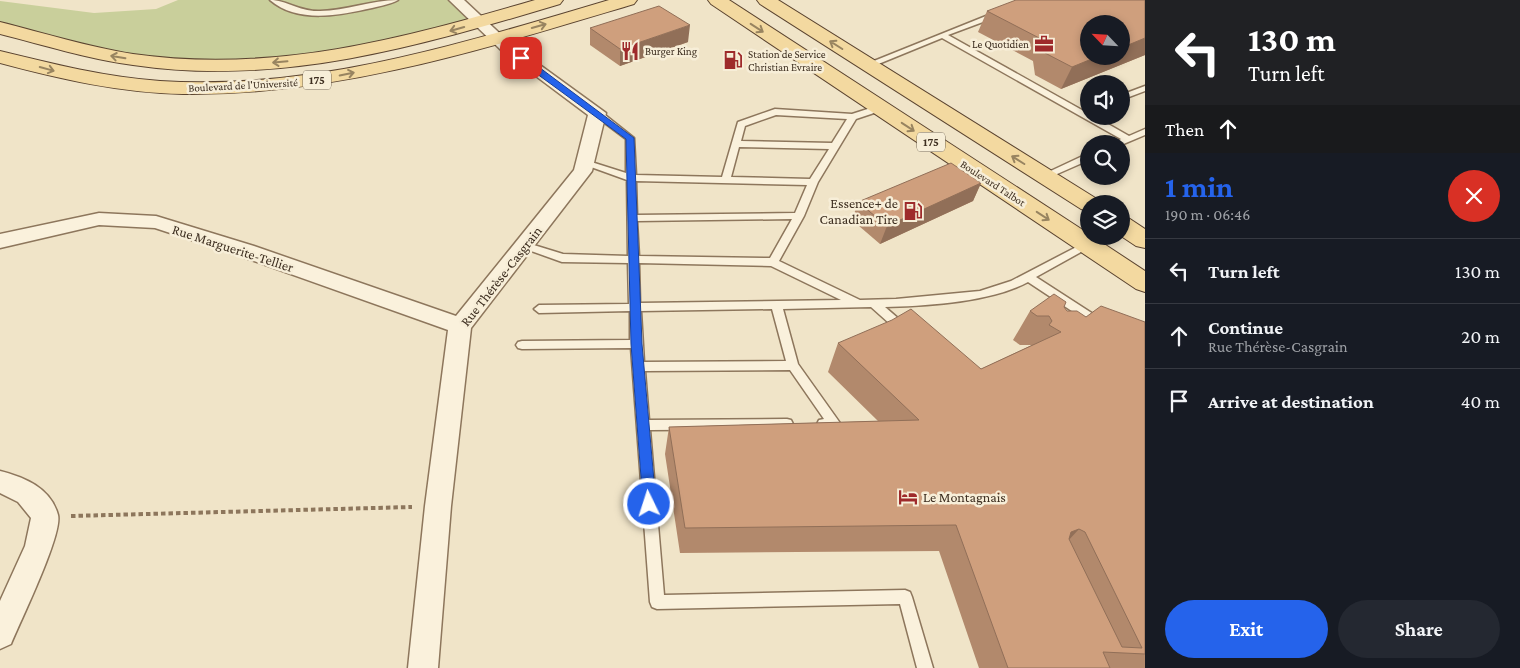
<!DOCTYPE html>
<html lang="en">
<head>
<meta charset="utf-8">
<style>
	:root { --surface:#171b24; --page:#242831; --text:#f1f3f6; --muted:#9ea1a6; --line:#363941; --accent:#2563eb }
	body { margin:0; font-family:"Crimson Pro",serif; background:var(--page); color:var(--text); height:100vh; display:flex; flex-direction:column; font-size:19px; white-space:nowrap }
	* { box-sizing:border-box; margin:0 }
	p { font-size:16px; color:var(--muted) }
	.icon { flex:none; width:28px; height:28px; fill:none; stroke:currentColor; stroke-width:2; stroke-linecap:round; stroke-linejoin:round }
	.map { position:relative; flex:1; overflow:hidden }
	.panel { display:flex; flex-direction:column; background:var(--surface); width:375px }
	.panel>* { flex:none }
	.top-card { background:#202124; color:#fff; overflow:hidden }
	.needle { width:32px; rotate:295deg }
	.controls { position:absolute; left:1080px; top:15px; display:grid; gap:10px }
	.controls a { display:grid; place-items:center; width:50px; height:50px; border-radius:50%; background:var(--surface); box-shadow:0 2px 8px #0003; font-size:25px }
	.pin { position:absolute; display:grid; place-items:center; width:42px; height:42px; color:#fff; margin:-21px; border-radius:10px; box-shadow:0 2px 8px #0006 }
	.me { position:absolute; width:55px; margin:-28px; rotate:356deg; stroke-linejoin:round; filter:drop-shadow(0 0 4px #0008) }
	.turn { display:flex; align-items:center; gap:18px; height:105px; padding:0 20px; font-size:22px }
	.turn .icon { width:65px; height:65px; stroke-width:2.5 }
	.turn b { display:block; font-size:35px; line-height:42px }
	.then { display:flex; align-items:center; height:48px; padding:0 20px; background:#0003; gap:10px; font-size:19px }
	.round { display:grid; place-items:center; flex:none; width:52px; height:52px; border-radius:26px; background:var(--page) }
	.head { display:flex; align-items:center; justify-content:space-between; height:85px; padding:0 20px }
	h1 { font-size:30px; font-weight:700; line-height:38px; color:var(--accent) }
	.button { display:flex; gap:10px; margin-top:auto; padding:10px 20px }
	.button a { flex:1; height:58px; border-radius:30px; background:var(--accent); color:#fff; font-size:20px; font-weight:700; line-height:58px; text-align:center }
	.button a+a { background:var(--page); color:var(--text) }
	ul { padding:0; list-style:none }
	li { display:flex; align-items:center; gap:15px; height:65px; padding:0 20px; border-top:1px solid var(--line) }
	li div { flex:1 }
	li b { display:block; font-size:19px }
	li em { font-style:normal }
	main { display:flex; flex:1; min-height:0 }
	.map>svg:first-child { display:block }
</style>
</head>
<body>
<main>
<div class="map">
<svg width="1145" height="668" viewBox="0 0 1145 668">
	<rect width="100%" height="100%" fill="#f0e4c8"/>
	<path fill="#c9cf9b" d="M178 0H456L480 22 308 60 150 62 0 28V1L94 13 156 9Z"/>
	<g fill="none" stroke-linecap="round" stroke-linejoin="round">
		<g stroke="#8d765c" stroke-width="3">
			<path id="service" d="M270 0C287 0 299 12 320 11 346 11 371 0 398 0 391 4 380 6 372 8 340 15 298 24 270 0Z
				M996 12H999V16L948 35 1089 114V116H1094L1129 136 1145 129V135L1121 145V144H1113L1121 139 942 38 871 67 864 65Z
				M1145 86V91L1121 100V95Z
				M880 105 884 108 883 110 856 119 818 182 804 216 779 261 860 300 896 299 980 291 1011 281 1086 242 1091 245 1090 247 1036 277 1104 321 1106 324 1100 328 1096 327 1028 282C991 302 927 306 885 307L907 326 909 329 907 332H899L871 307 783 309 798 364 840 423 838 427 823 429 819 428 817 424 819 420 824 419 790 370 645 371 649 420 787 419 791 420 793 424 791 428 787 429 650 430 664 595 905 590 910 592 912 597 933 668H917L900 604 657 609 652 607 650 602 631 348 522 349 518 348 516 345 518 342 522 341 630 340V311L539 313 534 309 539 305 629 304 628 263 562 262 520 247 519 245 524 242 563 254 628 256 627 180 580 163 585 160 626 173V139L594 115V111H600L634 138 636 175 722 177 738 122 775 109 852 114ZM776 115 847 119 832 143 741 141 745 126ZM739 147 829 149 810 179 731 177ZM636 181 807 185 795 213 637 215ZM792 219 770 258 639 256 637 221ZM639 263 771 266 841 300 640 303ZM772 309 786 361 644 362 641 311Z
				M1089 153V160L1048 178H1042L1040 176Z"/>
		</g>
		<g stroke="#8d765c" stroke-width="3">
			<path id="minor" d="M449 0H464L511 44 606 113 592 171 471 328 451 506 438 668H408L425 506 448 330 240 256 155 228 99 225 0 248V234L99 213 156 216 254 246 456 316 574 170 588 115 501 50Z
				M0 471C24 477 51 488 58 515 63 534 20 622 11 644L0 649V601L25 546 31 518 18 502 0 493Z"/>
		</g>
		<g stroke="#5b4430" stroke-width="2">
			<path id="primary" d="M535 0H563L560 4C420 46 281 87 133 65 88 59 44 45 0 34V22C44 33 88 47 133 54 273 74 402 39 535 0Z
				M609 0H637L634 4C487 48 338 96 183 94 121 93 60 79 0 63V51C53 64 106 77 160 81 314 91 463 43 609 0Z
				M708 0H729L1089 234V236H1092L1145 271V292L1136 289 711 4Z
				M757 0H778L1097 199 1101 204H1089V211L1081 209 760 4Z
				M1121 217 1130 219 1145 229V248L1136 246 1121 236Z"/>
		</g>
		<path stroke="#8d765c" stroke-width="4" stroke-dasharray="4.5 3" stroke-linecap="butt" d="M71 516 412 507"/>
		<use href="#service" fill="#faf1dc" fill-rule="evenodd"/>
		<use href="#minor" fill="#faf1dc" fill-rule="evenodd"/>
		<use href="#primary" fill="#f3d9a0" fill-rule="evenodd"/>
	</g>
	<path fill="#b2896c" d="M1145 0V55L1061 89 1035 75 1033 61 978 32 987 11Z
		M590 28 688 42 620 66 590 45Z
		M981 183 973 201 880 244 852 220 858 202Z
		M1064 307 1067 311 1086 317 1145 322V668H979L939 551 680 553 665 454 669 427 878 421 828 372 838 343 981 369 1032 345H1020L1013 340 1030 311Z"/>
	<path fill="#916f58" d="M690 25 688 42 620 66V49Z
		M1145 38V55L1061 89 1072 67 1099 56H1121V48Z
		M981 183 973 201 880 244 887 226Z
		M1079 529 1056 554 1071 532Z"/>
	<path fill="#cf9f7d" stroke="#916f58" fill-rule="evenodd" d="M1016 0H1145V38L1121 48V24H1089V56H1099L1072 67 1045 53 1043 40 987 11Z
		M659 6 690 25 620 49 590 28Z
		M951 163 981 183 887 226 858 202Z
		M1054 294 1066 302 1064 307 1067 311H1077L1086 317 1101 306 1145 322V654L1103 652 1110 668H1008L956 525 685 528 669 427 919 420 838 343 892 320 911 309 981 369 1061 332 1049 325 1052 321 1049 316H1037L1030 311ZM1079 529 1085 532 1142 648 1122 647 1069 539 1071 532Z"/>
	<defs><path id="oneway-shaft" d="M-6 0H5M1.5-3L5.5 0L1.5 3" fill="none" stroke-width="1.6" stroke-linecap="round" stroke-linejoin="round" transform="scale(1.25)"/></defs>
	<g stroke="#988460">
		<use href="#oneway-shaft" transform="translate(539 26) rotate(-16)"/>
		<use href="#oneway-shaft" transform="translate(757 28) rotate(33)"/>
		<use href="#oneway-shaft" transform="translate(457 29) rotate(164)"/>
		<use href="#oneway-shaft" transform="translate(836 45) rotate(-148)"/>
		<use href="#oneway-shaft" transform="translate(118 57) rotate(-171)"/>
		<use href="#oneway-shaft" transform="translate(280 62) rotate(175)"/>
		<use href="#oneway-shaft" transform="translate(47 69) rotate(15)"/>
		<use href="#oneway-shaft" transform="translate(347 74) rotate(-12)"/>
		<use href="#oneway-shaft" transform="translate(908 127) rotate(33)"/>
		<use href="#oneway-shaft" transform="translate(1018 160) rotate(-148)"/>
		<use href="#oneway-shaft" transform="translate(1043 216) rotate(33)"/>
	</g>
	<path fill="#2563eb" stroke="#184099" d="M518 56H524L634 138 642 344 656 504 654 508 649 510 644 508 643 504 631 344 626 139 518 60Z"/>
	<defs>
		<g id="office-bare" transform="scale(1.5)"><path d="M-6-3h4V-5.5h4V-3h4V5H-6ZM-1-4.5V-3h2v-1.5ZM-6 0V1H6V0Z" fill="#9e2a2b" stroke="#f7eed8" stroke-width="2.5" paint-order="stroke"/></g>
		<g id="restaurant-bare" transform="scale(1.5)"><path d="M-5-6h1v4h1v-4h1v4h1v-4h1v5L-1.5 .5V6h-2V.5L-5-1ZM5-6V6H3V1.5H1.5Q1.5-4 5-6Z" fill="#9e2a2b" stroke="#f7eed8" stroke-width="2.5" paint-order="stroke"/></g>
		<g id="fuel-bare" transform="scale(1.5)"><path d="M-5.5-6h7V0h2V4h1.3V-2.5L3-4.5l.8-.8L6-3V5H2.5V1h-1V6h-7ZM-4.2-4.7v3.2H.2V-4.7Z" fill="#9e2a2b" stroke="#f7eed8" stroke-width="2.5" paint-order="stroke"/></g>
		<g id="hotel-bare" transform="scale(1.5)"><path d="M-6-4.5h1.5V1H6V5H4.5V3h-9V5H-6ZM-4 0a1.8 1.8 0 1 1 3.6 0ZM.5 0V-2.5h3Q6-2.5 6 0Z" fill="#9e2a2b" stroke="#f7eed8" stroke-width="2.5" paint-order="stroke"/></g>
	</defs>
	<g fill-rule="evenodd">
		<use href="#office-bare" x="1044" y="44"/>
		<use href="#restaurant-bare" x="630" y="51"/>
		<use href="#fuel-bare" x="733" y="60"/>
		<use href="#fuel-bare" x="913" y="211"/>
		<use href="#hotel-bare" x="908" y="497"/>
	</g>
	<g text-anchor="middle" stroke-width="5" stroke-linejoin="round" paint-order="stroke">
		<g font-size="11" fill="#3d2e20" stroke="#f7eed8" text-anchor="start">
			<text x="1029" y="48" text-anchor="end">Le Quotidien</text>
			<text x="645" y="55">Burger King</text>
			<text x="748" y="58">Station de Service<tspan x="748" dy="13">Christian Evraire</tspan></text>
		</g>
		<g font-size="11" fill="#3d2e20" stroke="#f7eed8">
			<text transform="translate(243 85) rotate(-3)" y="4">Boulevard de l'Université</text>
			<text transform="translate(993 183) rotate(33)" y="4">Boulevard Talbot</text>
		</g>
		<g fill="#f7eed8" stroke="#756857" stroke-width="1">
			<rect x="303" y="70.5" width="28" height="19" rx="4"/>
			<rect x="917" y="132.5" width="28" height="19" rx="4"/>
		</g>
		<g font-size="12" font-weight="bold" fill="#3d2e20">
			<text x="317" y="84">175</text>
			<text x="931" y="146">175</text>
		</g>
		<g font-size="14" fill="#3d2e20" stroke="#f7eed8" text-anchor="end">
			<text x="898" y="208">Essence+ de<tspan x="898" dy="16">Canadian Tire</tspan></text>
			<text x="923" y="502" text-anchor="start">Le Montagnais</text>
		</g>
		<g font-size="14" fill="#3d2e20" stroke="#f7eed8">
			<text transform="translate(233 248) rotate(18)" y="5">Rue Marguerite-Tellier</text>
			<text transform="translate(501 276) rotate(-52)" y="5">Rue Thérèse-Casgrain</text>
		</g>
	</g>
</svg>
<div class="controls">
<a><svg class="needle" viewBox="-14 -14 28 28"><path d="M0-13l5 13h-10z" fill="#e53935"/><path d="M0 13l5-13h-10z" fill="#9ea1a6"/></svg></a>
<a><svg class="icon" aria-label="sound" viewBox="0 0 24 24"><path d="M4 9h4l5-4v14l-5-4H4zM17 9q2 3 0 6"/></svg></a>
<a><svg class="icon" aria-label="search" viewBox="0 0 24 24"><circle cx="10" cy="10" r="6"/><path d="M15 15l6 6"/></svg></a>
<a><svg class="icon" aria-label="layers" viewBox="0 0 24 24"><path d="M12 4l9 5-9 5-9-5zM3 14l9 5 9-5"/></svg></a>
</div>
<div class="pin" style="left:521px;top:58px;background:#d93025"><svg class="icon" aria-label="arrive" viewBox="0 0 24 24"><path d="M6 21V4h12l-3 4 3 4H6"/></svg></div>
<svg class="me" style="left:649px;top:504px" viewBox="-20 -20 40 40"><circle r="17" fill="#2563eb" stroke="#fff" stroke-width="3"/><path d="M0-11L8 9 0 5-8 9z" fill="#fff"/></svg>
</div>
<section class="panel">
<div class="top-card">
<div class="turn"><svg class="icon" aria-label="left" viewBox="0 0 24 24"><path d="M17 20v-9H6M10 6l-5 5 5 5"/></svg><div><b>130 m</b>Turn left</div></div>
<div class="then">Then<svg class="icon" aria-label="ahead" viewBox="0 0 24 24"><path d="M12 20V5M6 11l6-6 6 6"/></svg></div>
</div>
<div class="head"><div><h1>1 min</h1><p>190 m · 06:46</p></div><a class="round" style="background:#d93025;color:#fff"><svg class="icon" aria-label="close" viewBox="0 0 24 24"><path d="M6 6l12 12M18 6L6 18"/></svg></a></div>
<ul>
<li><svg class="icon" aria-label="left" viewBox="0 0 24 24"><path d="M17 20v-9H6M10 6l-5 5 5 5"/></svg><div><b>Turn left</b></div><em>130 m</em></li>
<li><svg class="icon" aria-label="ahead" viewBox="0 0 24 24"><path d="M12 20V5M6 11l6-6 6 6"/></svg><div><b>Continue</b><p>Rue Thérèse-Casgrain</p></div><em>20 m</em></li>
<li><svg class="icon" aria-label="arrive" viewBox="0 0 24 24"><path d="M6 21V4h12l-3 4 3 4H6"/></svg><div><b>Arrive at destination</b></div><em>40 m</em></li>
</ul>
<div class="button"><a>Exit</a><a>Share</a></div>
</section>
</main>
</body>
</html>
